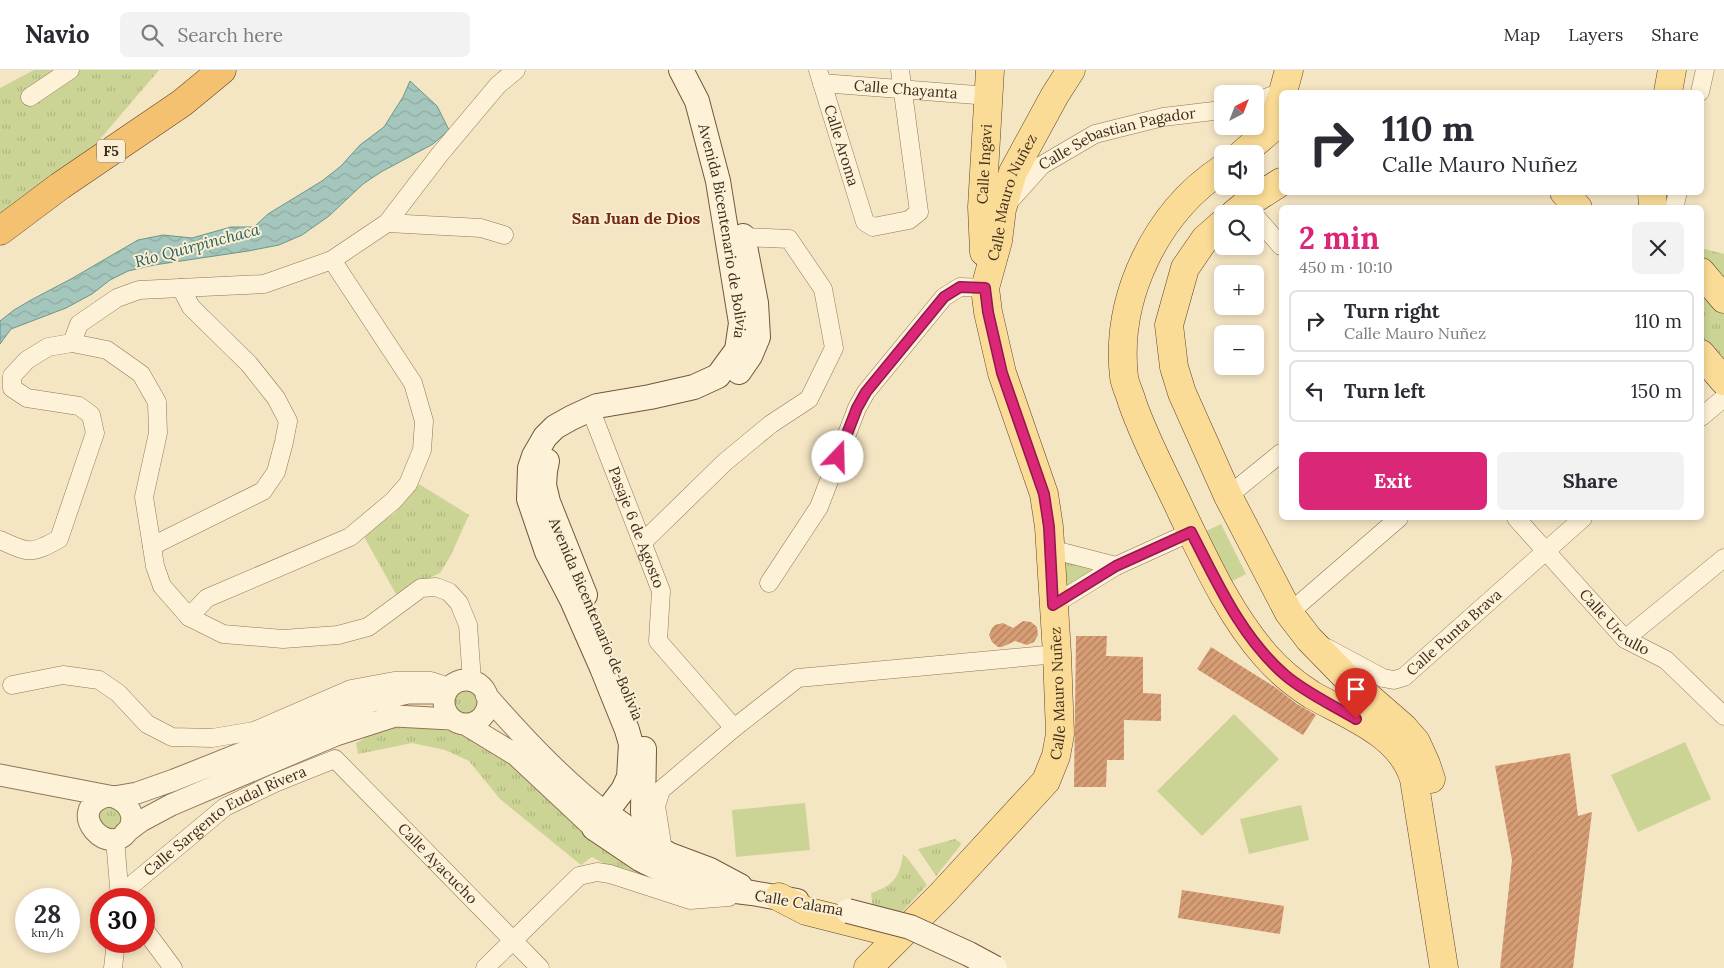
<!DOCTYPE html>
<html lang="en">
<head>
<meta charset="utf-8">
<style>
	:root { --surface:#fff; --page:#f2f2f3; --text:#2b2b33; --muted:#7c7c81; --line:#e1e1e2; --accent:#db2777 }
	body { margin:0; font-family:Lora,serif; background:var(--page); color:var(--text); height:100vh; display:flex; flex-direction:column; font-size:19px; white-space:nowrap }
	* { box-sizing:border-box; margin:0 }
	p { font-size:16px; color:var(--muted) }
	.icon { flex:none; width:28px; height:28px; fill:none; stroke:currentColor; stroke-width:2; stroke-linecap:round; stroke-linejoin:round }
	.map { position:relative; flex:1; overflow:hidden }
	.sheet { position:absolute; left:1279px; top:135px; width:425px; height:315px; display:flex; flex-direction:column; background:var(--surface); border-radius:8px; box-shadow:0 2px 8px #0003 }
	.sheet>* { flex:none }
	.top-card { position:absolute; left:1279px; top:20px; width:425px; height:105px; border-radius:8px; box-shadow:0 2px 8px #0003; background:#fff; color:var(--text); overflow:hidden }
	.needle { width:32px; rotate:42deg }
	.fabs { position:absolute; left:1214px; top:15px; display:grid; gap:10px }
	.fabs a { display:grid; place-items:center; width:50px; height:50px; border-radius:8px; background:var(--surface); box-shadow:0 2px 8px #0003; font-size:25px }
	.speed { position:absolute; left:15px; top:818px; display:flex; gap:10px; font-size:25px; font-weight:700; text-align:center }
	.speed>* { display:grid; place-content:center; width:65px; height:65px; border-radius:50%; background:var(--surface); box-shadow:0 2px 8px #0003; line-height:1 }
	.speed small { font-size:12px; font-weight:400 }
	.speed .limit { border:8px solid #d22; background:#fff; color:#111 }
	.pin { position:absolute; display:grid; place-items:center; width:42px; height:42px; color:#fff; margin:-51px -21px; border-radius:50% 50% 50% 0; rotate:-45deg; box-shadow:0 0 5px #0007 }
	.pin .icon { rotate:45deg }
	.me { position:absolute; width:55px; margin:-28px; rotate:21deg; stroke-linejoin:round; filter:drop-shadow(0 0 4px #0008) }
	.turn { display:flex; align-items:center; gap:18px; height:105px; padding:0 20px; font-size:22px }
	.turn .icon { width:65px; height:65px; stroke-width:2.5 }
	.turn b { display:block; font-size:35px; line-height:42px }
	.round { display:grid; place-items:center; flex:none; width:52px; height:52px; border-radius:8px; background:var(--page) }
	.head { display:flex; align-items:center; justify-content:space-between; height:85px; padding:0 20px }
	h1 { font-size:30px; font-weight:800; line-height:38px; color:var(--accent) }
	.primary-button { display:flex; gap:10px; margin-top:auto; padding:10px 20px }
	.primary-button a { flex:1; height:58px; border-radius:8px; background:var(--accent); color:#fff; font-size:20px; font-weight:800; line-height:58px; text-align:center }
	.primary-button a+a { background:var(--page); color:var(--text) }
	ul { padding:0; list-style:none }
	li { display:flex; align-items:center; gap:15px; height:62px; margin:0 10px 8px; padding:0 10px; border:2px solid var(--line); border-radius:8px }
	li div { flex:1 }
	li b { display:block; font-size:19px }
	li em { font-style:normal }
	header { display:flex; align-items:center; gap:30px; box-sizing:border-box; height:70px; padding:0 25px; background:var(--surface); border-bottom:1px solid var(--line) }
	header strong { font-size:24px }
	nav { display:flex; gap:28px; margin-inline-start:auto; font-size:18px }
	.search { width:350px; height:45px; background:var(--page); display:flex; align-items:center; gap:12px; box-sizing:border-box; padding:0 18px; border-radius:8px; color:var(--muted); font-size:19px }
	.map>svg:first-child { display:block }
</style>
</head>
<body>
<header>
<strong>Navio</strong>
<div class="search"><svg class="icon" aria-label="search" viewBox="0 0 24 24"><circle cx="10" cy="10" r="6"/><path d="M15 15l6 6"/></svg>Search here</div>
<nav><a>Map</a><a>Layers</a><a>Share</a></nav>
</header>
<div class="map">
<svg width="1724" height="898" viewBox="0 0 1724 898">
	<defs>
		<pattern id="grass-tufts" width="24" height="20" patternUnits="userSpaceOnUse" patternTransform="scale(1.25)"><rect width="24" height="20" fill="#ccd495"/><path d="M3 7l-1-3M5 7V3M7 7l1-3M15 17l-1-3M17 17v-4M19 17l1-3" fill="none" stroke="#b0b680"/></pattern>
		<pattern id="water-waves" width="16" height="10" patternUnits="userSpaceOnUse" patternTransform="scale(1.25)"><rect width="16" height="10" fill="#a5c6bc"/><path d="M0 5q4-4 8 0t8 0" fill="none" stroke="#8faaa1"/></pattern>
		<pattern id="building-hatch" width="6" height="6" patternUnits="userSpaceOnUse" patternTransform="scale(1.25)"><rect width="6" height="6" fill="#d79d74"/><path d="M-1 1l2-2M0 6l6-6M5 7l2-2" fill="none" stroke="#b0805f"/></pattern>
	</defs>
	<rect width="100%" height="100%" fill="#f4e5c3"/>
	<path fill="url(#grass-tufts)" d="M34 0H159L60 116 0 170V18Z
		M1701 178 1724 184V218L1701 191Z
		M1701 220 1724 245V294L1701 267Z
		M419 414 469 445 451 485 440 503 396 524 363 465 395 443Z
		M1060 490 1093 500 1062 520Z
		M451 632a15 15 0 1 1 30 0a15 15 0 1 1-30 0Z
		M424 656 473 666 684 817 614 799 592 787 581 795 500 729 469 691 445 680 412 673 358 684 356 673 364 669 362 662 388 658Z
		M110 733 122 744C120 758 116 761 102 758L97 743Z
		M955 769 961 773 960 776 936 806 918 779Z
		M903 784 908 789 927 815 899 845 873 840 871 823C893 816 900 807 903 784Z"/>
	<path fill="#ccd495" d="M1221 454 1246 504 1227 514 1202 463Z
		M1234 644 1279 689 1202 766 1157 721Z
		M1685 672 1711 729 1638 762 1611 705Z
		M805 733 810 780 736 787 732 740Z
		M1301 735 1309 770 1249 784 1240 749Z"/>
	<path fill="url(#water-waves)" stroke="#6a968b" d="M410 11 437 36 449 60 433 74 381 102 363 114 329 146 302 165 279 175 248 181 154 195 128 201 110 210 92 224 66 238 11 259 0 274V251L14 240 31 230 71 209 138 170 163 165 192 168 231 157H254L268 144 322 111 341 96 360 75 384 57 403 27Z"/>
	<path fill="url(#building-hatch)" d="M1023 551 1031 552 1037 557 1038 565 1034 572 1027 575 1015 571 1002 577H998L992 572 989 565 992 558 995 555 1003 553 1013 558Z
		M1076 566H1107L1106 586 1143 587V623L1161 624V651L1124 650V690H1107L1106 717H1074Z
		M1211 577 1275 617 1297 634 1316 645 1303 665 1197 599Z
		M1570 683 1578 746 1592 742 1573 898H1500L1512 790 1495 696Z
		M1182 820 1284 836 1280 864 1178 848Z"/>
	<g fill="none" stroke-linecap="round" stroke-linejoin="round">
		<g stroke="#917657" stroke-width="19">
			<g id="minor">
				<path id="s1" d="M818 0 865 152 873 157 909 150 919 142 900 0"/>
				<path id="s2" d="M822 13 989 26"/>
				<path d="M1700 22 1705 0"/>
				<path d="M30 27 70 0"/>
				<path d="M1255 32 1284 21"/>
				<path id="s3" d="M1008 133 1042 95 1095 64 1163 47 1222 40"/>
				<path d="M1674 138 1678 122"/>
				<path d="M1255 146 1281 176"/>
				<path d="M387 153 481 158 504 165"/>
				<path d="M72 273 79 254 117 228 139 220 264 214 332 190 387 153 440 84 498 15 516 0"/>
				<path d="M1701 347 1724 328"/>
				<path id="s4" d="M595 351 661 521 658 571 734 658"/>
				<path d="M1228 426 1281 383"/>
				<path id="s5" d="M1516 448 1625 569 1666 590 1724 646"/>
				<path d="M0 470C29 483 30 485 59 469L95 363 91 345 79 336 27 328 12 318V306L27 290 48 277 72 273 107 280 141 304 157 332 158 363 144 427 155 496 162 516 189 547 223 564 283 569 338 565 368 557 421 518 436 517 449 522 459 533 468 555 472 611"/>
				<path d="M643 472 725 392 771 354 809 329 834 278 823 219 789 169 744 167"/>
				<path d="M152 476 263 421 276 402 284 372 288 351 276 328 249 294 191 237 181 218"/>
				<path d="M1050 479 1116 496"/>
				<path d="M769 513 819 437 857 338 866 322 944 227 960 217 985 218"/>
				<path d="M1053 535 1116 496 1191 462"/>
				<path d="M1289 543 1399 448"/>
				<path d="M189 547 207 528 350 467 393 431 408 414 422 380 424 351 413 313 332 190"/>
				<path d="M1625 569 1724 488"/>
				<path id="s6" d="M1327 578 1383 608 1394 610 1404 607 1583 448"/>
				<path d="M12 615 63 605 99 610 118 623 147 654 172 667 212 668 254 661 351 619 394 611H431L449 617"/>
				<path d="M115 769 120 829"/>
				<path d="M663 780 656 736 661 720 734 658 798 608 1057 584"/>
				<path id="s7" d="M124 829 121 824 225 737 275 713 335 689 540 898"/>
				<path d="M144 859 173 898"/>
				<path d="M113 898 116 871"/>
				<path d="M485 898 579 806 597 802 610 804 690 830 729 827"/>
			</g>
		</g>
		<g stroke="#917657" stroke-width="23">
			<path id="tertiary" d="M444 632a22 22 0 1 1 44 0a22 22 0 1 1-44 0Z
				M486 625C523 667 561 708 606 743
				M465 654 516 685 594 758
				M0 705 114 727C126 731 136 743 130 757 112 794 61 740 107 726
				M114 727 137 723 174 710 372 631 408 623H446
				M125 763 141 751 171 735 336 665 395 646 451 649"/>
		</g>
		<g stroke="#73563a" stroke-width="26">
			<g id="secondary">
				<path id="s8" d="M681 0 697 31 718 111 741 253 737 280 718 306 694 317 650 327 597 336 571 348 555 357 545 367 534 386 530 398 529 429 547 482 572 530 602 598 627 660 631 674 629 707 623 720 594 758 640 789 670 804 704 817 752 823 797 831"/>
				<path d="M739 302 750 286 758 267 756 233 743 166"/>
				<path d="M547 391 545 401 544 415 548 432 585 525"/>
				<path d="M644 679 643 742 648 773 646 792"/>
				<path d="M606 743 648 773 670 785 710 800 740 816"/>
			</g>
		</g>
		<g stroke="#5e432b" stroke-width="29">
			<g id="primary">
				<path d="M1283 22 1289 0"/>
				<path d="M1668 22 1672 0"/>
				<path d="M1242 84 1270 60 1281 28"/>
				<path d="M1222 99C1156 143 1115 227 1124 307 1125 315 1130 324 1132 332 1145 370 1165 406 1182 443 1206 492 1229 544 1266 586 1279 601 1295 614 1312 625 1349 646 1401 664 1414 709L1444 898"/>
				<path d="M1564 122 1578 138"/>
				<path d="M1652 122 1653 138"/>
				<path d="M1234 144 1245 135 1281 112"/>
				<path d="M1222 154 1205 169 1185 198 1169 255 1174 297 1182 323 1228 426 1289 543 1309 569 1350 611 1403 657 1416 672 1426 694 1431 709"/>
				<path id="s9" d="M984 182 982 137 990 0"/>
				<path d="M1701 202 1724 229"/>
				<path d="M1701 284 1724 311"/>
				<path d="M779 827 806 841 877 859"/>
				<path id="s10" d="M868 898 941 825 1046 711 1056 686 1060 664 1057 584 1049 457 1044 424 1002 303 988 242 985 218 998 171 1002 139 1013 102 1055 25 1071 0"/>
			</g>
		</g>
		<g stroke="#5e432b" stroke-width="29">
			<path id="trunk" d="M0 161 60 116 182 33 222 0"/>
		</g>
		<use href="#minor" stroke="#fdf2d7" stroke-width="18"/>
		<use href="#tertiary" stroke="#fdf2d7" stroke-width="21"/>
		<use href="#secondary" stroke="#fdf2d7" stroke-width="24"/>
		<use href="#primary" stroke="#fbdc96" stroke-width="28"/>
		<use href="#trunk" stroke="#f4c170" stroke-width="28"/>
		<g stroke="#73563a" stroke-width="26" stroke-linecap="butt">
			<path id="secondary-bridge" d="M848 841 910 857 969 884 995 898"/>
		</g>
		<use href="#secondary-bridge" stroke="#fdf2d7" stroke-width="24"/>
	</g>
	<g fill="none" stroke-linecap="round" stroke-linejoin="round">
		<g stroke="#8e194d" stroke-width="12">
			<path id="route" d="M838 387 857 338 866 322 944 227 960 217 985 218 988 242 1002 303 1044 424 1049 457 1053 535 1116 496 1191 462C1217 512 1241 567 1285 605 1306 623 1331 634 1356 649"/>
		</g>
		<use href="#route" stroke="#db2777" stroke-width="9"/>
	</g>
	<g text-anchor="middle" stroke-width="4" stroke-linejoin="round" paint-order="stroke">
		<rect fill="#faefd3" stroke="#776754" stroke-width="1" x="97" y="69.5" width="28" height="23" rx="4"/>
		<g font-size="14" font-weight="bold" fill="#3f2d1d">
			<text x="111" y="86">F5</text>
		</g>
		<g font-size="15" fill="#3f2d1d" stroke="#faefd3">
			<text dy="5" stroke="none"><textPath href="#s2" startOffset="84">Calle Chayanta</textPath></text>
			<text dy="5" stroke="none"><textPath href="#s3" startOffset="132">Calle Sebastian Pagador</textPath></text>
			<text dy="5" stroke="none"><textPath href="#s1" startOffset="79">Calle Aroma</textPath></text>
			<text dy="5" stroke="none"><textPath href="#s9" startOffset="88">Calle Ingavi</textPath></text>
			<text dy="5" stroke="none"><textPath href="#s10" startOffset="858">Calle Mauro Nuñez</textPath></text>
			<text dy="5" stroke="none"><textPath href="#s8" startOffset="168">Avenida Bicentenario de Bolivia</textPath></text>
			<text dy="5" stroke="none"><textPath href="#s4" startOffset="114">Pasaje 6 de Agosto</textPath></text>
			<text transform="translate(596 549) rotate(67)" y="5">Avenida Bicentenario de Bolivia</text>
			<text dy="5" stroke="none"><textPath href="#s5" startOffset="144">Calle Urcullo</textPath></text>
			<text dy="5" stroke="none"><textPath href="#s6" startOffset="152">Calle Punta Brava</textPath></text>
			<text dy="5" stroke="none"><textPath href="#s10" startOffset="348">Calle Mauro Nuñez</textPath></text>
			<text dy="5" stroke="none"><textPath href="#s7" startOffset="134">Calle Sargento Eudal Rivera</textPath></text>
			<text dy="5" stroke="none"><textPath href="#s7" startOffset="408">Calle Ayacucho</textPath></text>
			<text transform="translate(799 833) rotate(10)" y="5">Calle Calama</text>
		</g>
		<g font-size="16" font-weight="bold" fill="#712a16" stroke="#faefd3">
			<text x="636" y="154">San Juan de Dios</text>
		</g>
		<g font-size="16" font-style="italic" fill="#2a605d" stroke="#faefd3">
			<text transform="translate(197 175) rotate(-15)" y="6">Río Quirpinchaca</text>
		</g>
	</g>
</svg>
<div class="fabs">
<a><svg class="needle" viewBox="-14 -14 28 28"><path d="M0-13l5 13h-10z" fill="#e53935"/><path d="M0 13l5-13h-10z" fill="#7c7c81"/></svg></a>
<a><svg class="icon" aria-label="sound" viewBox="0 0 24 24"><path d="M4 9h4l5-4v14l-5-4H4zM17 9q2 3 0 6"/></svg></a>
<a><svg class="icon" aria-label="search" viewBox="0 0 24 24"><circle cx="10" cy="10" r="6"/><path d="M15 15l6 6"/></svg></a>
<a>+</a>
<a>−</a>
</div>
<div class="speed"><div>28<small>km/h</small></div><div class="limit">30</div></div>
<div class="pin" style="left:1356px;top:649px;background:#d93025"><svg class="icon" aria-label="arrive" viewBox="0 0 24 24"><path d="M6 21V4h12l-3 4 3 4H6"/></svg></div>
<svg class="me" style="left:838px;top:387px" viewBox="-20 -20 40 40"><circle r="19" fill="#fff"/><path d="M0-13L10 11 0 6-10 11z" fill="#db2777"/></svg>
<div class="top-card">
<div class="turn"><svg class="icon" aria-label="right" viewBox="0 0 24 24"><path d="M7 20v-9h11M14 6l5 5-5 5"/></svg><div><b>110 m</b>Calle Mauro Nuñez</div></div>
</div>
<section class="sheet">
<div class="head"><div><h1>2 min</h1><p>450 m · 10:10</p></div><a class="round"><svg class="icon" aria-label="close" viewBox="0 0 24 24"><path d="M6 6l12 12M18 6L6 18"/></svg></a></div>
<ul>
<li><svg class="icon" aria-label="right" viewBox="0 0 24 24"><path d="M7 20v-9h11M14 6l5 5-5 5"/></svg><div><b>Turn right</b><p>Calle Mauro Nuñez</p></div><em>110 m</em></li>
<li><svg class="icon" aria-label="left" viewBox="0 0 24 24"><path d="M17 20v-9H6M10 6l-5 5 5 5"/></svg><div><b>Turn left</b></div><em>150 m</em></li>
</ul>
<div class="primary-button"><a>Exit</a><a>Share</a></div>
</section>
</div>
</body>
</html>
